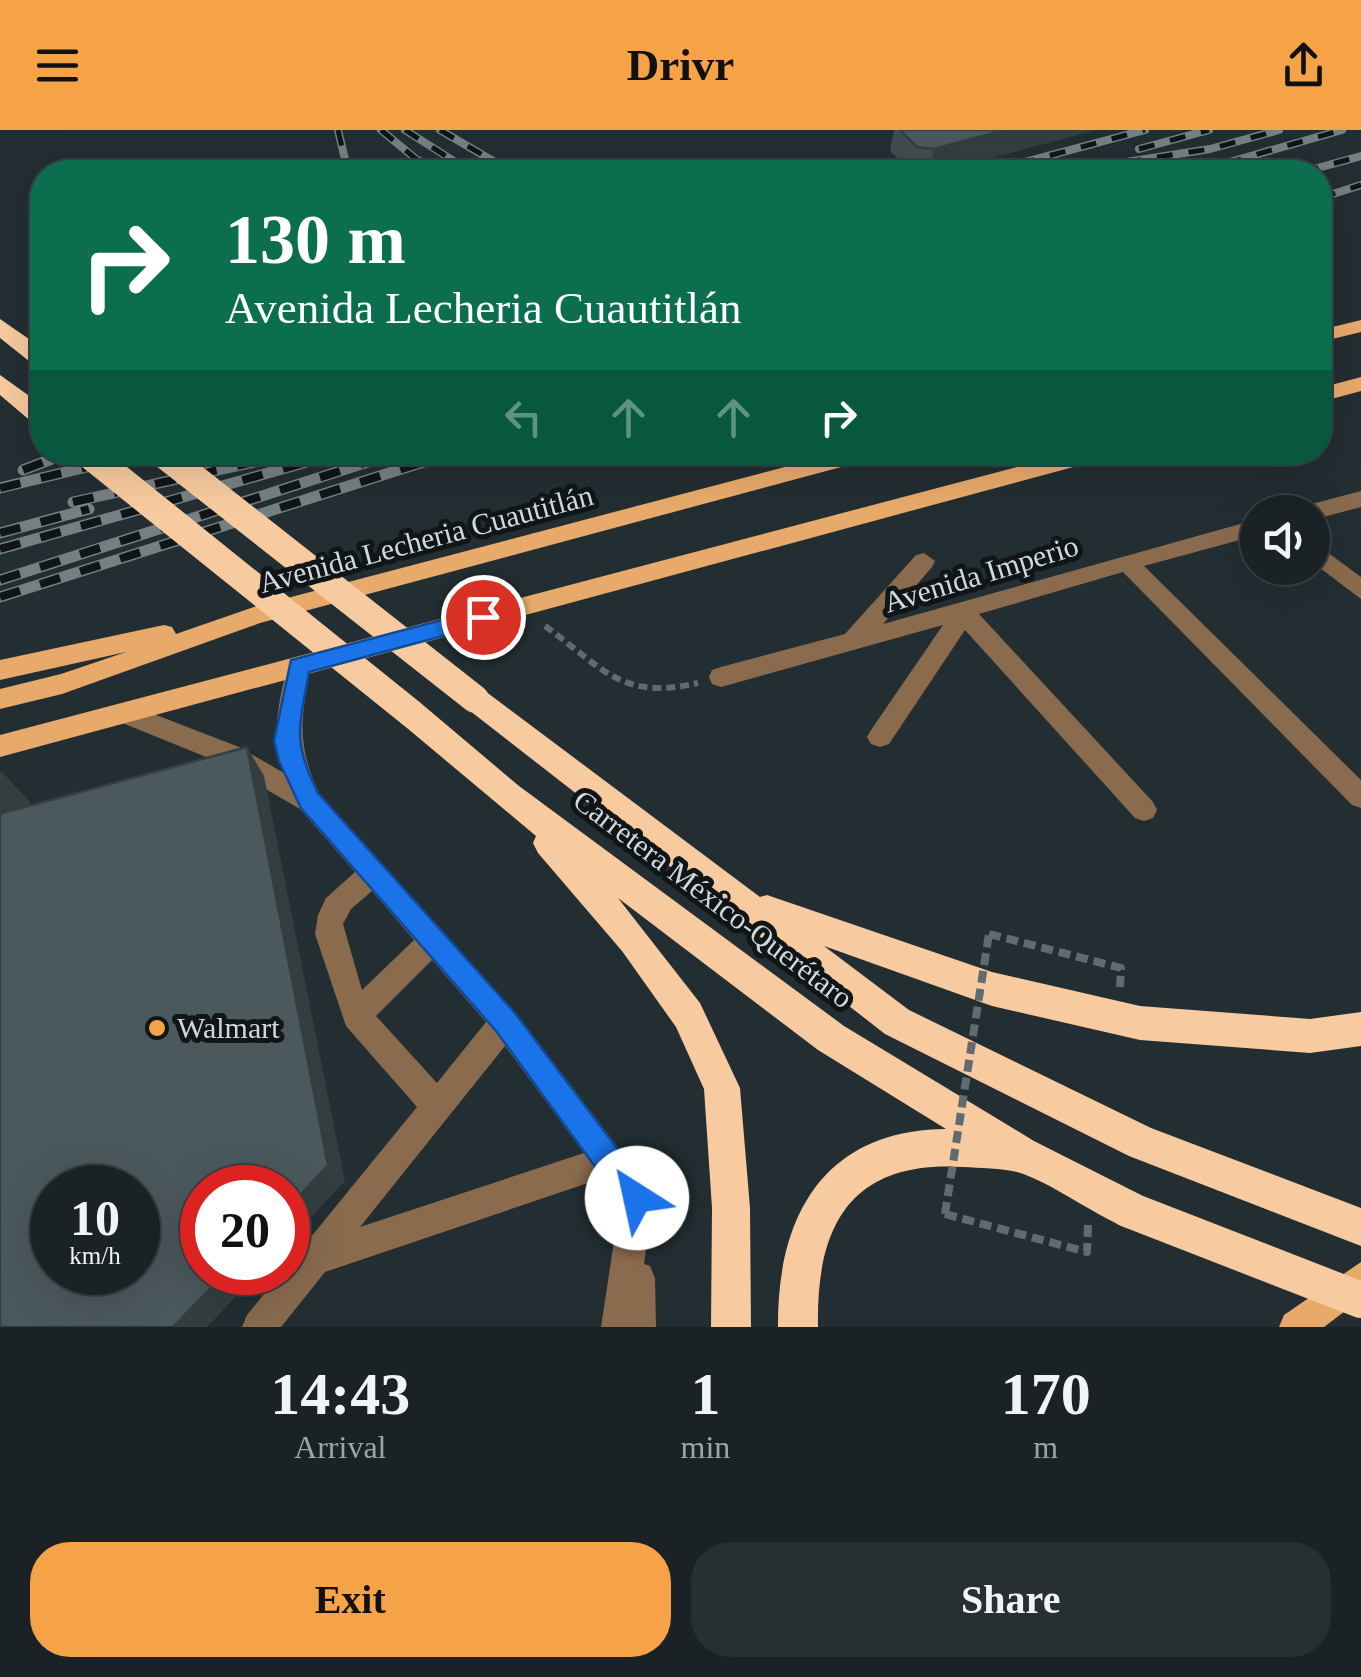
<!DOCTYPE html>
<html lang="en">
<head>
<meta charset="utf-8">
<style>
	:root { --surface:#1a2226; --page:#272f32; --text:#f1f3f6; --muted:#9fa4a7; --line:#383f43; --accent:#f5a346 }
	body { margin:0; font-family:"Times New Roman",serif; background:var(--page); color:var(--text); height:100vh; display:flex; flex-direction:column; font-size:38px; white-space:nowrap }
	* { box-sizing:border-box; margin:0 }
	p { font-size:32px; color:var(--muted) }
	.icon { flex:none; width:55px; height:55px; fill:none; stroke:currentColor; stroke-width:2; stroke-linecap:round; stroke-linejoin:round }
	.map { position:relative; height:1197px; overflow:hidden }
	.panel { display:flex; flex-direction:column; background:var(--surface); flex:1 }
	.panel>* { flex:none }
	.top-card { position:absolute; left:30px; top:30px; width:1302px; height:305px; border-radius:40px; box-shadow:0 10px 40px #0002,0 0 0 2px var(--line); background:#0b6e4f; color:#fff; overflow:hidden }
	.tools { position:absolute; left:1240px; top:365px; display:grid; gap:20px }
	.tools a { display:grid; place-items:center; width:90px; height:90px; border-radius:50%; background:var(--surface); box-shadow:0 10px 40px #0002,0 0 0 2px var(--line); font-size:50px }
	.speed { position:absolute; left:30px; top:1035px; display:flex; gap:20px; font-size:50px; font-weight:700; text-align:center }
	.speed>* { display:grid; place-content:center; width:130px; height:130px; border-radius:50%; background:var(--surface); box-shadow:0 10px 40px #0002,0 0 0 2px var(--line); line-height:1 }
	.speed small { font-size:25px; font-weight:400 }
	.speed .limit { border:15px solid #d22; background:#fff; color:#111 }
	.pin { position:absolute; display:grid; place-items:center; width:85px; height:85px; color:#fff; margin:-42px; border:5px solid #fff; border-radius:50%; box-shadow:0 2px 10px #0007 }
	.me { position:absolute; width:110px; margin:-55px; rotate:325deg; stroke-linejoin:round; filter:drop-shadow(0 0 8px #0008) }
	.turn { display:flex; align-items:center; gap:35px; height:210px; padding:0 30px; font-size:45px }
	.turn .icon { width:130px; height:130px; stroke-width:2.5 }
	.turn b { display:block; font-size:70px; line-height:85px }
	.lanes { display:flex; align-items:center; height:95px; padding:0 30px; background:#0003; justify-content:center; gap:50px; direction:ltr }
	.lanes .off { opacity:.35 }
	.eta { display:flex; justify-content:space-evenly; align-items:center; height:170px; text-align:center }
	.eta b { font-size:60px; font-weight:800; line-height:70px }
	.primary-button { display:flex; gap:20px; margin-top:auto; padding:20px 30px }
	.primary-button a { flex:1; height:115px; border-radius:40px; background:var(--accent); color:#111; font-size:40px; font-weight:800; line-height:115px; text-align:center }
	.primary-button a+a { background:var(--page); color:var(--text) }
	header { display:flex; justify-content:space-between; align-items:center; height:130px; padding:0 30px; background:var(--accent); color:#111; font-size:45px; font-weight:800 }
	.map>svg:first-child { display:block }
</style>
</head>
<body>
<header><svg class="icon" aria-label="menu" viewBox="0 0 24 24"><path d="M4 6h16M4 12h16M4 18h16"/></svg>Drivr<svg class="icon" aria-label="share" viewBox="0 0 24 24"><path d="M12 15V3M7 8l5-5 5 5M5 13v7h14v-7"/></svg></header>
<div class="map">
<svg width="1361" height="1197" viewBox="0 0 1361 1197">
	<rect width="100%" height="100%" fill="#222e32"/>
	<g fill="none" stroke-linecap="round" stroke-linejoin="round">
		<path stroke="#616b6f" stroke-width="6" stroke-dasharray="9 5" stroke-linecap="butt" d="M545 496C603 538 621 571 698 553"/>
		<path stroke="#616b6f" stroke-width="8" stroke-dasharray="12 6" stroke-linecap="butt" d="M989 804 1121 838 1120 857
			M945 1084 1087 1122 1088 1095"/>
		<path fill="#8a6b4e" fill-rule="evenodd" d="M1361 361V377L1312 390V382H1301L1304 376Z
			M1258 389V405L1144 436 1361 650V678L1352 675 1123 442 979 484 1153 672 1157 680 1153 688 1144 691 1135 688 965 500 889 614 880 617 871 614 867 607 871 600 943 495 721 557 712 554 709 547 712 540 721 537 845 504 916 425 924 423 935 431 932 437 883 494Z
			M1312 411 1361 447V469L1312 432Z
			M299 526 308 529 311 536C301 587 296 614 319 663L515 882 648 1057 653 1068 644 1134 650 1136 655 1148 656 1197H601L620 1072 603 1048 325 1142 281 1197H242L247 1185 282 1142H288V1135L417 977 346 896 315 804 318 785 326 768 355 742 300 679 221 633 115 590 112 583 115 576H133L239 617 284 643C270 606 279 573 287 536L290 529ZM372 761 414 810 362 860 343 794 351 779ZM432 830 486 892 437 953 376 886ZM505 916 584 1023 360 1097Z"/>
		<path fill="#e8aa6a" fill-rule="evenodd" d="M1361 190V202L1320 212V200Z
			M1361 247V261L1320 272V258Z
			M842 322H881L871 329 260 493 62 564 0 579V559L61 544 126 522 0 550V530L164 495 172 497 176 504 257 476Z
			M1074 322H1113L1103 329 0 627V605Z
			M1361 1132V1169L1324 1197H1279L1284 1185Z"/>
		<path fill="#f7ca9f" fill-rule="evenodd" d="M0 189 42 218V237L34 235 0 208Z
			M0 245 42 275V295L33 293 0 265Z
			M475 557 485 561 760 767 767 765 992 842 1140 876 1310 889 1361 882V916L1310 923 1140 910 992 876 824 816 909 880 1151 998 1361 1078V1116L1129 1026 885 904 465 577 460 569 465 561Z
			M412 572 423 575 519 656 844 896 1034 1011 1141 1065 1146 1079 1141 1093 1127 1098C1092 1084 1051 1052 1017 1042 1001 1038 980 1038 963 1037 851 1030 816 1095 818 1197H778C777 1086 824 1000 946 999L818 920 618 768 700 873 740 958 750 1078 751 1197H711L712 1078 704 959 676 897 622 821 538 723 533 713 536 706 401 593 397 584 401 575Z"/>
		<g stroke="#768083" stroke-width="8">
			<path id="rail-far1" d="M338 0 348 42
				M381 0 416 29 440 42
				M405 0 471 42
				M440 0 512 42
				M1139 19 1209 0
				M547 36 564 42
				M988 42 1145 0
				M1062 42 1210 19 1279 0
				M1195 42 1342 0
				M1303 42 1361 26
				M1320 68 1361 55"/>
		</g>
		<g stroke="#768083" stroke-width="11">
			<path id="rail" d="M23 340 70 322
				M0 358 149 322
				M73 372 273 328
				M0 403 89 379
				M0 419 342 322
				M0 450 399 322
				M0 467 455 322"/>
		</g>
		<use href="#rail-far1" stroke="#101517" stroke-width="5" stroke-dasharray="16" stroke-linecap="butt"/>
		<use href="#rail" stroke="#101517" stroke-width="8" stroke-dasharray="21" stroke-linecap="butt"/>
		<path stroke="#616b6f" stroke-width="8" stroke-dasharray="12 6" stroke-linecap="butt" d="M945 1084 989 804"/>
		<path stroke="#f7ca9f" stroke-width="28" d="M86 322 412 584
			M161 322 475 569"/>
		<path stroke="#f7ca9f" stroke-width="36" d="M1127 1079 1361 1170"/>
	</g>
	<path fill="#404c4f" d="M894 0H1095L939 42H912L890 21Z"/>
	<path fill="#343e40" d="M1005 0H1095L939 42H929L934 19Z
		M247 617 264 646 345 1051 288 1112V1078Z
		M3 643 30 672V710L2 683Z
		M226 1142H259L207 1197H173Z"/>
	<path fill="#4b585c" stroke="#343e40" stroke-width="2.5" fill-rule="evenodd" d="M900 0H1005L934 19 917 17Z
		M247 617 328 1035 288 1078V1058H202V1142H226L173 1197H0V644L3 643 2 683ZM52 1058H138V1142H52Z"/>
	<path fill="#1a73e8" stroke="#114b97" stroke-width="2.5" d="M483 479 491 481 494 487 491 493 309 542C299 598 292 611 318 663L515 883 647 1058 651 1068 647 1079 637 1083 626 1079 496 901 301 678 279 631 274 611 291 530Z"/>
	<circle fill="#f5a346" stroke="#101517" stroke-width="4" cx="157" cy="898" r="10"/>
	<g text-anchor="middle" stroke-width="10" stroke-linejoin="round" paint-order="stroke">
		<g font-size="30" fill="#d2d9dc" stroke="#101517">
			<text transform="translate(426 409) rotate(-15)" y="10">Avenida Lecheria Cuautitlán</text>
			<text transform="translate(981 444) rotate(-17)" y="10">Avenida Imperio</text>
			<text transform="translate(713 769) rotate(37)" y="10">Carretera México-Querétaro</text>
		</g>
		<g font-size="30" fill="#d2d9dc" stroke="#101517" text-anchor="start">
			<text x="177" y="908">Walmart</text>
		</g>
	</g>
</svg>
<div class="tools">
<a><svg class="icon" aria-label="sound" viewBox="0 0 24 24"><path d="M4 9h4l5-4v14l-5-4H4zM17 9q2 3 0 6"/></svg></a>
</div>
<div class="speed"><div>10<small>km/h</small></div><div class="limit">20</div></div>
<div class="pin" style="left:483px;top:487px;background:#d93025"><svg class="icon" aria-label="arrive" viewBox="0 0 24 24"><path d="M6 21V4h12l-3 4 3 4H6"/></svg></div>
<svg class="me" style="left:637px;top:1068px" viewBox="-20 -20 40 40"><circle r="19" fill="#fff"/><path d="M0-13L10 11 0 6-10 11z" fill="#1a73e8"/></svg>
<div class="top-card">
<div class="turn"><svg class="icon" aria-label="right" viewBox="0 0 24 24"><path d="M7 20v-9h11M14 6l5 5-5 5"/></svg><div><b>130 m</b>Avenida Lecheria Cuautitlán</div></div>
<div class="lanes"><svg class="icon off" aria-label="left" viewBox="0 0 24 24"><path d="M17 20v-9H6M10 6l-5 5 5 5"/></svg><svg class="icon off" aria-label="ahead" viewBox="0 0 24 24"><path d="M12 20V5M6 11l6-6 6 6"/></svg><svg class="icon off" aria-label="ahead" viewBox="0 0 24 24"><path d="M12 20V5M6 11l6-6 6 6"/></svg><svg class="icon" aria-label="right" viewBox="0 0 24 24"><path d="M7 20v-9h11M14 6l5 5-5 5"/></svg></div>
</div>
</div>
<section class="panel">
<div class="eta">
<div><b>14:43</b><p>Arrival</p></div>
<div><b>1</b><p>min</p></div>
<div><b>170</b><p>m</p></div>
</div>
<div class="primary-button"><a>Exit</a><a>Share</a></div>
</section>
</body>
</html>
